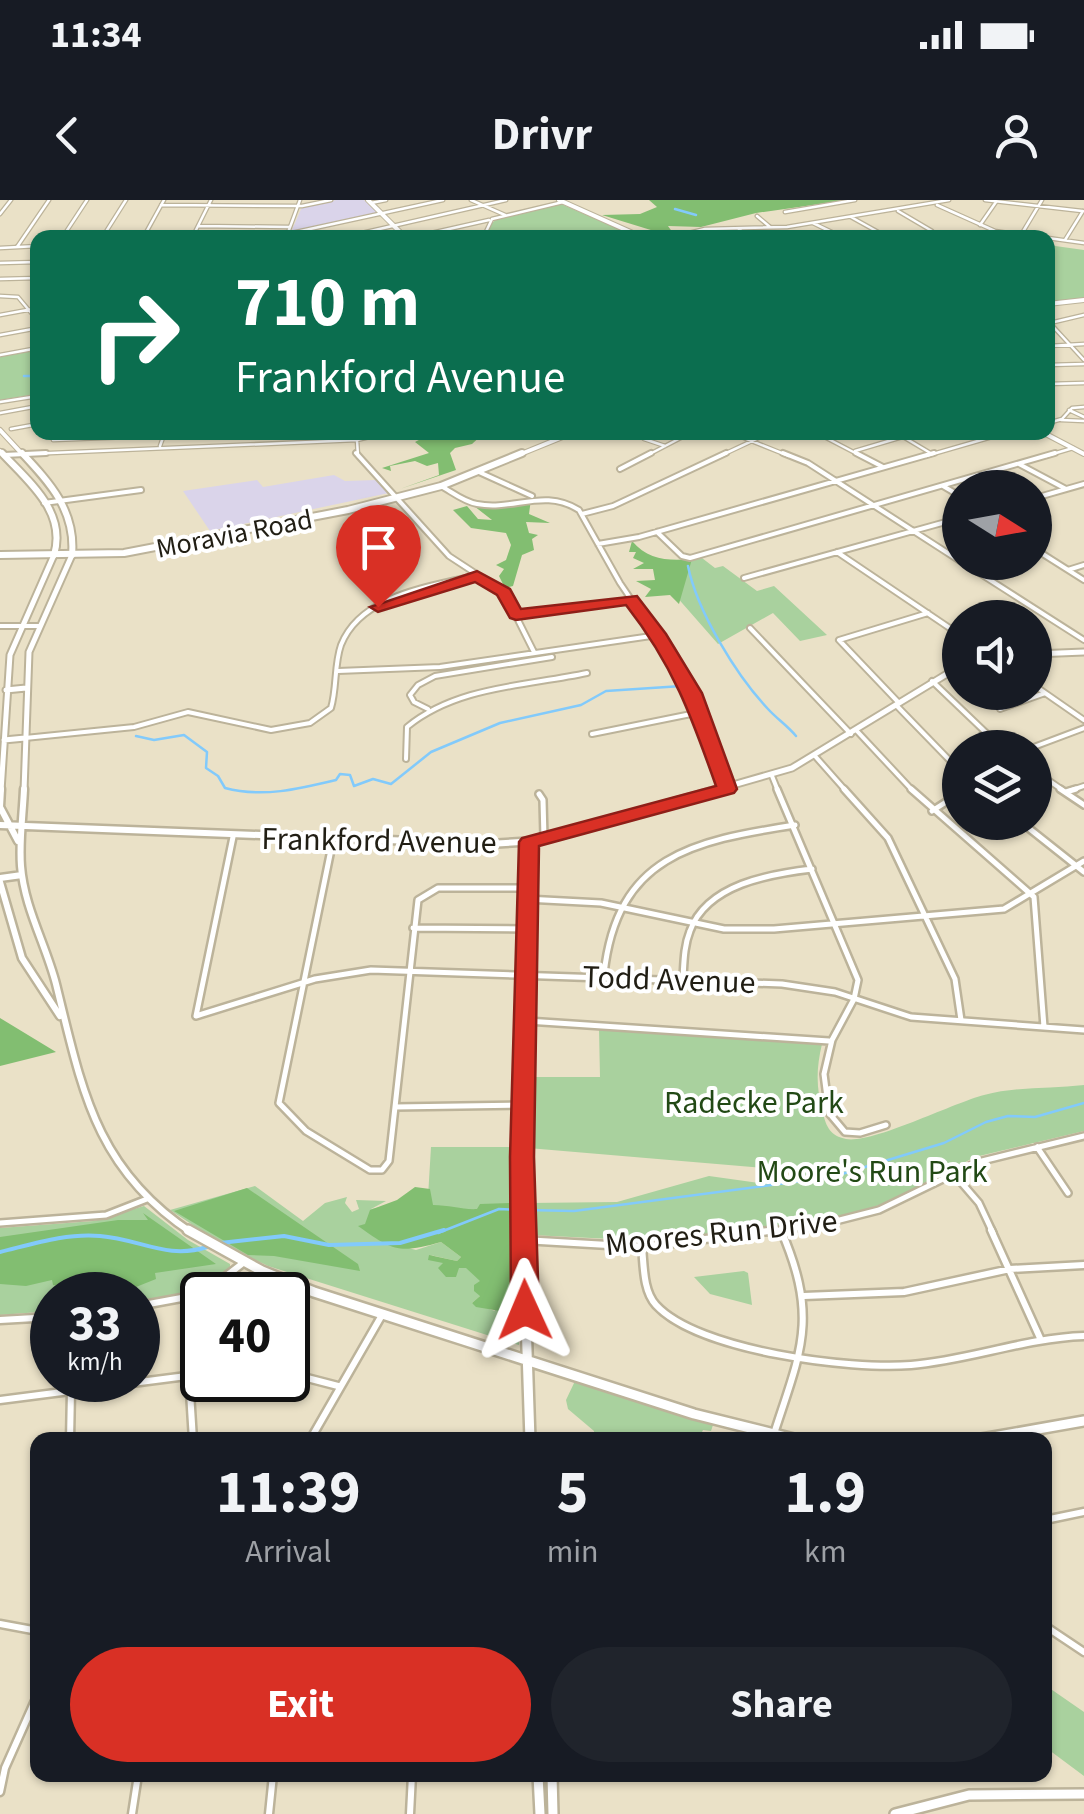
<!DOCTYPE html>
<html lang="en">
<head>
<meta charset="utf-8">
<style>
	:root { --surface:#171b24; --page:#20242c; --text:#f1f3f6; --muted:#9ea1a6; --accent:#d93025 }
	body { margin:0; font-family:"Source Sans 3",sans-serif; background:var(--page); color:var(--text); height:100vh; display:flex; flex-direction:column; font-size:38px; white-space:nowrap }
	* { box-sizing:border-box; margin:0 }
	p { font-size:32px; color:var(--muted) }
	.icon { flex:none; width:55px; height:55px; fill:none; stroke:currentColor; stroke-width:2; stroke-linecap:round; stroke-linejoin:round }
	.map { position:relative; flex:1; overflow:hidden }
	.sheet { position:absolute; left:30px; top:1232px; width:1022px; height:350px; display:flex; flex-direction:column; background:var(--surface); border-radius:20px; box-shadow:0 2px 8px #0004 }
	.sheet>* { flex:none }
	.guide { position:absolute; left:30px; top:30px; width:1025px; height:210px; border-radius:20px; box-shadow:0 2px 8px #0004; background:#0b6e4f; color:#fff; overflow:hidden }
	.needle { width:65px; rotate:101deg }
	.fabs { position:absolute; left:942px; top:270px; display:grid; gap:20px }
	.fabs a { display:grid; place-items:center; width:110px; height:110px; border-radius:50%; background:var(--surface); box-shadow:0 2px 8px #0004; font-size:50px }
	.speed { position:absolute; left:30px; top:1072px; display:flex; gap:20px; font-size:50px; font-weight:700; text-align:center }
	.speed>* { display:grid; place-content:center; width:130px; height:130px; border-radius:50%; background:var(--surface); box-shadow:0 2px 8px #0004; line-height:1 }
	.speed small { font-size:25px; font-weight:400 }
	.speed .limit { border:5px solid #111; border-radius:15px; background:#fff; color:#111 }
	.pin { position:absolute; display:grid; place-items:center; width:85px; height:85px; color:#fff; margin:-102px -42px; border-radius:50% 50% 50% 0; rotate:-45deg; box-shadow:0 0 10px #0007 }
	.pin .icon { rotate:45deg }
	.me { position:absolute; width:110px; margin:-55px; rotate:359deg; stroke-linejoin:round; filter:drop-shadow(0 0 8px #0008) }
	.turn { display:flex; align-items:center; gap:35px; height:210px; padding:0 40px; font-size:45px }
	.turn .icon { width:130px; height:130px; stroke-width:2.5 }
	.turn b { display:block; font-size:70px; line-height:85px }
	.eta { display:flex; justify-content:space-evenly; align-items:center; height:170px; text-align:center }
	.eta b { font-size:60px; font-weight:700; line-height:70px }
	.button { display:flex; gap:20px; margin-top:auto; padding:20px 40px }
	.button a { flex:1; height:115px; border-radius:60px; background:var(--accent); color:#fff; font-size:40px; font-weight:700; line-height:115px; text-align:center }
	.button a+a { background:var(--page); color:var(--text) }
	.status { display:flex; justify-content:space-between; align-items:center; height:70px; padding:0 50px; background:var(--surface); direction:ltr }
	.status svg { height:28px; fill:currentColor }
	header { display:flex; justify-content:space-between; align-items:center; height:130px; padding:0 40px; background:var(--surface); font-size:45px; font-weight:700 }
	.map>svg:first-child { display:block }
</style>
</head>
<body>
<div class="status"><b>11:34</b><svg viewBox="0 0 49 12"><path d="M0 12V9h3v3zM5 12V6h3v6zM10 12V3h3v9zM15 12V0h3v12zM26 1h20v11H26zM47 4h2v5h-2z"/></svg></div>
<header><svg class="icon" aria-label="back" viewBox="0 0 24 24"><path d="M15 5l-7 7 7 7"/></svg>Drivr<svg class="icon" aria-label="person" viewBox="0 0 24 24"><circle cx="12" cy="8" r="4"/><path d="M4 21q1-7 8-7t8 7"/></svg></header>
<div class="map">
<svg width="1084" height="1614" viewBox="0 0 1084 1614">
	<rect width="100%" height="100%" fill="#eae1c7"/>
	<path fill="#dad4ea" d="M336 0H364L378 13 291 32 302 7Z
		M334 275 345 281 377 280 389 293 210 331 183 291 257 280 263 287Z"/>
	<path fill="#a9d19e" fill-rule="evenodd" d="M561 4 638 37 486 38 488 26 497 19Z
		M1048 45 1084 50V99L1048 102Z
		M37 150V194L0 200V157Z
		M702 358 715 368 723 366 757 391 774 386 827 435 800 441 773 413 718 444 654 371Z
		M599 829 822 844C816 869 816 888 823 913 826 927 831 936 846 939 872 944 953 903 984 895 1017 886 1051 889 1084 885V931L975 957 888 1002 847 1016 652 1041 531 1035 528 1003 617 1002 709 976 759 983 800 977V971L528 948V877H600Z
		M431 947H515L519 1145 268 1066 220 1043 170 1010 255 986 303 1021 325 1003 347 997 345 1003 352 1012 359 1009 356 1000 386 1001 371 1009 428 997ZM474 1032 495 1111 472 1103 480 1096 481 1081 467 1068 430 1055 457 1061 461 1057 441 1042 416 1050 404 1047Z
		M144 1006 188 1040 230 1064V1069C202 1094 173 1096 138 1101V1095H52V1111L0 1115V1028L94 1021Z
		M744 1071 748 1073 752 1105 710 1094 694 1077Z
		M575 1181 713 1225 711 1231 703 1230 698 1240H594V1231L568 1209 566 1200Z
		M1045 1485 1084 1512V1576L1045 1547Z"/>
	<path fill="#82be71" d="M649 0H848L756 13 701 27 668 26 673 33 667 35 602 15 640 14 657 7Z
		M434 232 484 233 472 244 455 248 450 253 456 270 400 289 439 275 438 263 427 266 415 261 390 266 391 271 382 268 429 253 415 242Z
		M531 299 529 314 550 323 526 322 529 333 538 335 532 339 534 350 522 355 513 386 505 388 499 376 504 369 496 365 506 360 511 345 506 333 471 328 453 310 467 306 478 319 492 320 474 306Z
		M632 341C648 360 668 361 692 359L679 404 670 395 645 397 651 389 636 381 655 380 653 369H633L644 363 633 358 636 352H629Z
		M0 818 56 852 0 866Z
		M415 987 430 989 433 1005C449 1005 464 1010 477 1009L480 1004 511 1003 514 1107 506 1112 476 1107 472 1103 480 1096 474 1091V1085L480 1081 466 1068H459L456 1077H446L438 1068 443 1063 428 1060 429 1055 457 1061 461 1057 441 1042C399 1054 393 1051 358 1026L365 1024 370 1010 397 1000Z
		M247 988 358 1064 360 1071 274 1056 248 1055 174 1011Z
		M143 1013 216 1064 155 1073 156 1079 136 1087 122 1083 120 1078 117 1084 107 1079 99 1087 95 1081 91 1084 79 1081 78 1086 66 1083 69 1088 53 1085 52 1080 26 1086 0 1084V1037L118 1020H148Z"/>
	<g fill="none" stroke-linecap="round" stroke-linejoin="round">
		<path stroke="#82cafb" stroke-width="2.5" d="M675 9 696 15
			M24 176H38
			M688 366C697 411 736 475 768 509 777 519 787 525 796 536
			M136 536 154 540 184 535 207 552 206 568 218 576 225 588C262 598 299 589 336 580L340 574 350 575 354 586 373 579 391 584 431 552 500 523 581 505 606 491 682 486
			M527 1010 574 1011 832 977 944 943 986 922 1008 916 1035 917 1084 903
			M438 1033 499 1009 519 1010"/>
		<path stroke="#82cafb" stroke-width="4" d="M220 1043 284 1036 329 1045 400 1043 444 1030
			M0 1052C33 1044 66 1033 100 1036 140 1039 167 1060 207 1047"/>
		<g stroke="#bcb39a" stroke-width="5">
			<path id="minor-far3" d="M471 0 505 15
				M985 0 1082 11
				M371 3 386 0
				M161 5 302 6 331 0
				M937 5 995 31 1042 38
				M898 11 932 31
				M785 12 855 0
				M0 14 11 0
				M757 16 770 27
				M851 17 887 37
				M813 23 844 38
				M980 25 996 2
				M198 26 289 27
				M739 30 757 38
				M287 34 443 0
				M1021 35 1042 0
				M62 38 87 0
				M102 38 126 0
				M143 38 164 0
				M192 38 211 0
				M286 38 300 0
				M340 38 506 0
				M409 38 489 20
				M473 38 484 35
				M483 38 492 19 563 2
				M669 38 705 29 787 27 949 0
				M1048 38 1084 43
				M1065 40 1083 11
				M17 47 49 0
				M0 48 38 46
				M0 63 38 62
				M0 79 38 78
				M0 96 18 97 38 121
				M0 115 38 108
				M1048 121 1084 160
				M1050 123 1084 115
				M0 135 38 128
				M1048 146 1084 144
				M0 155 38 148
				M1048 165 1084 164
				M1048 184 1084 183
				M0 202 38 196
				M1069 210 1084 217
				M0 213 38 206
				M1061 220 1084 221
				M1048 223 1062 219 1072 208 1084 207
				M11 229 38 224
				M729 232 789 256
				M815 232 861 256
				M895 232 932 254
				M569 236 582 232
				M644 239 665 246
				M53 240 128 237
				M357 240 358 256
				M160 246 165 232
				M855 251 919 232
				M4 255 357 240 390 232
				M646 256 692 232
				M720 256 771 232
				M926 256 1009 232
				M1046 256 1073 248"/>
		</g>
		<g stroke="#bcb39a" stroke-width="8">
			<path id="minor-far2" d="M356 253 449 356 504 392 534 452
				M783 253 808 263 960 361
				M856 253 883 267
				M4 255 46 253
				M1019 264 1066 289
				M620 269 651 253
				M479 272 532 296
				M441 286C452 292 464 302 477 304 514 311 544 288 579 310L620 383 687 482 726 588
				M943 286 960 296
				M1035 298 1084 284
				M44 303 141 290
				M582 314 613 306 726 253
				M657 332 682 356 690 358 1055 253
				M598 344 639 337 934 253
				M1035 349 1084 380
				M837 352 960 435
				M962 362 1084 440
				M1068 370 1084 365
				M744 378 960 318
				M516 415 631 400
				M0 426H39
				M750 428 851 534
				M338 471 440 467 658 435
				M932 481 1002 548
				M1035 486 1084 520
				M899 503 839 440 928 413
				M896 505 960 571
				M428 509 414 502 410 495 418 485 435 476 552 457
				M1000 509 1045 493
				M856 530 913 591
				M592 534 701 512
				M25 538 134 527 188 512 271 530 310 523 331 508C337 488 334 465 341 445 361 394 431 387 477 375
				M1031 548 1084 528
				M815 556 846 591
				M406 559 407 527C457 486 526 486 587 473
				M1035 571 1064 591
				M772 576 778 591
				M1069 591 1084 586"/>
		</g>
		<g stroke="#bcb39a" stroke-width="10">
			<path id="minor-far1" d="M777 589 858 780 854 799 832 840 824 874 829 913 845 932 860 933 886 925
				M844 589 888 638 955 779 961 820
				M911 589 1034 697 1044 827
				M1060 589 1084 605
				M1066 592 1076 589
				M539 594 543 600 544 638
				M932 611 960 593
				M1021 622 1084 672
				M233 637 196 816 315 779 371 770 782 784 835 792 911 817 1084 830
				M333 640 279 903 306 931 370 970H382L389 961 418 700 438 688H526
				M526 699 601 703 724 729H774L1004 709 1084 661
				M413 728 525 729
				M604 774C617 656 692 641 795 625
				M683 778C684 762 684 746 690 731 707 684 770 674 812 669
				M527 821 829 841
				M395 907 522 905
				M1037 947 1068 993
				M954 974 979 1003 993 1033
				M0 1023 106 1015 147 999
				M756 1033 820 1025 879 1010 978 962 1084 936"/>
		</g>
		<g stroke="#bcb39a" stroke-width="11">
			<path id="minor" d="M991 1030 1040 1138
				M523 1040 642 1047 776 1030
				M642 1047C644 1066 643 1091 656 1105 698 1151 851 1170 911 1165 970 1160 1025 1138 1084 1136
				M804 1096 904 1092 1010 1069 1084 1065
				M138 1106 203 1094 243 1063
				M0 1120 52 1117
				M288 1173 338 1186
				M189 1176 193 1240
				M0 1200 202 1174
				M70 1240 71 1191
				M310 1240 382 1115
				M772 1240C800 1152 820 1121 781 1030
				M1045 1320 1084 1312
				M0 1424 38 1431
				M1045 1426 1084 1452
				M0 1592 5 1568 38 1494
				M132 1614 138 1575
				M269 1614 273 1575
				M410 1614 412 1575"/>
		</g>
		<g stroke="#bcb39a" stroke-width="6">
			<path id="tertiary-far3" d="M368 0 406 38"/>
		</g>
		<g stroke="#bcb39a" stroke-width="9">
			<path id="tertiary-far2" d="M1035 454 1084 452
				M6 490 26 488
				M4 540 25 538
				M1 591 10 455 54 355
				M24 591 29 452 72 355
				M712 591 792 568 960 466"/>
		</g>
		<g stroke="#bcb39a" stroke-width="11">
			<path id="tertiary-far1" d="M24 589C23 614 19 641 21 666 24 707 46 745 56 784 82 889 95 969 192 1033
				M0 607 1 589
				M0 607 18 641
				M0 625 489 644 537 641 720 589
				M0 678 22 675
				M0 682 22 758 60 816
				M523 1033 529 642"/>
		</g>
		<g stroke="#bcb39a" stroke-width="14">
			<path id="tertiary" d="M188 1030 262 1071 314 1092 694 1214 798 1240
				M523 1030 530 1240
				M976 1240 1084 1221
				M538 1575 540 1614
				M552 1575 553 1614
				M895 1614 969 1595 1084 1594"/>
		</g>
		<g stroke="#bcb39a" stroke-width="6">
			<path id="secondary-far1" d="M0 230 24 256
				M0 251 4 256"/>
		</g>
		<g stroke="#bcb39a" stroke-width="10">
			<path id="secondary" d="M2 253C29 282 67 312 54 355
				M22 253C50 283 76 311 72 355"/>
		</g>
		<g stroke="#bcb39a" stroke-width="6">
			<path id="primary-far1" d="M559 0 644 38
				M1048 104 1084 100
				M1042 232 1084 254
				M516 256 575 232"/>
		</g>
		<g stroke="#bcb39a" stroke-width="10">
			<path id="primary" d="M0 355 124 353 348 310 441 286 522 253"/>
		</g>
		<use href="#minor-far3" stroke="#fff" stroke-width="2.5"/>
		<use href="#minor-far2" stroke="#fff" stroke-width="4"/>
		<use href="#minor-far1" stroke="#fff" stroke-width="5"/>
		<use href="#minor" stroke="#fff" stroke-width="6"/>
		<use href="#tertiary-far3" stroke="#fff" stroke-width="4"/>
		<use href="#tertiary-far2" stroke="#fff" stroke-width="5"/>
		<use href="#tertiary-far1" stroke="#fff" stroke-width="6"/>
		<use href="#tertiary" stroke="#fff" stroke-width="9"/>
		<use href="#secondary-far1" stroke="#fff" stroke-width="4"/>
		<use href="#secondary" stroke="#fff" stroke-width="6"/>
		<use href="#primary-far1" stroke="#fff" stroke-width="4"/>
		<use href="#primary" stroke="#fff" stroke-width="6"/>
	</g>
	<path fill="#d93025" stroke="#8d1f18" stroke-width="2.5" d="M477 371 510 389 521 409 637 396 666 434 702 493 737 589 734 593 539 646 534 957 539 1110 535 1117 525 1120 515 1117 511 1110 510 957 519 642 522 638 716 586C691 515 673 465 626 405L516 420 510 418 497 395 475 382 378 412 370 407Z"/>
	<g text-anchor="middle" stroke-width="8" stroke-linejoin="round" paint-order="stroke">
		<g font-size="28" fill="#211e14" stroke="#fff">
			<text transform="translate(234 333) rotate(-11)" y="10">Moravia Road</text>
		</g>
		<g font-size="32" fill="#211e14" stroke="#fff">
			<text transform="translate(379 640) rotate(1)" y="11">Frankford Avenue</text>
			<text transform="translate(669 779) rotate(2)" y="11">Todd Avenue</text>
			<text transform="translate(721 1032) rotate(-6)" y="11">Moores Run Drive</text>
		</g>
		<g font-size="32" fill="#224915" stroke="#fff">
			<text x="754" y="913">Radecke Park</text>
			<text x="872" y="982">Moore's Run Park</text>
		</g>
	</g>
</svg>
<div class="fabs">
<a><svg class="needle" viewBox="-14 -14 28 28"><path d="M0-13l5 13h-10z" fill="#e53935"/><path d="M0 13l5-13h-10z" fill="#9ea1a6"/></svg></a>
<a><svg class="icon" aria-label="sound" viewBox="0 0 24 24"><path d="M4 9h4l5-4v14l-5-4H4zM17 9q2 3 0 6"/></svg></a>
<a><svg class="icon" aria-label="layers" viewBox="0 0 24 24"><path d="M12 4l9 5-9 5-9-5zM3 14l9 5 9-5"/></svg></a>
</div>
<div class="speed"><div>33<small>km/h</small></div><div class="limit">40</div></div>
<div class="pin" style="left:378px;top:407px;background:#d93025"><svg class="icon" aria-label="arrive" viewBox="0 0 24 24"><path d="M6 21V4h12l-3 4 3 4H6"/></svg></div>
<svg class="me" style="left:525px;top:1110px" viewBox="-20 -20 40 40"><path d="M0-17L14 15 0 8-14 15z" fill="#d93025" stroke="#fff" stroke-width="4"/></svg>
<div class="guide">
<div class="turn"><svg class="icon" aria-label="right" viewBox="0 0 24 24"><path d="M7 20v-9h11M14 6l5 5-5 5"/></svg><div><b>710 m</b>Frankford Avenue</div></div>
</div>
<section class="sheet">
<div class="eta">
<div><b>11:39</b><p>Arrival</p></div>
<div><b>5</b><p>min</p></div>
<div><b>1.9</b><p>km</p></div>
</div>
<div class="button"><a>Exit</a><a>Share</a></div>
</section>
</div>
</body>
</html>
